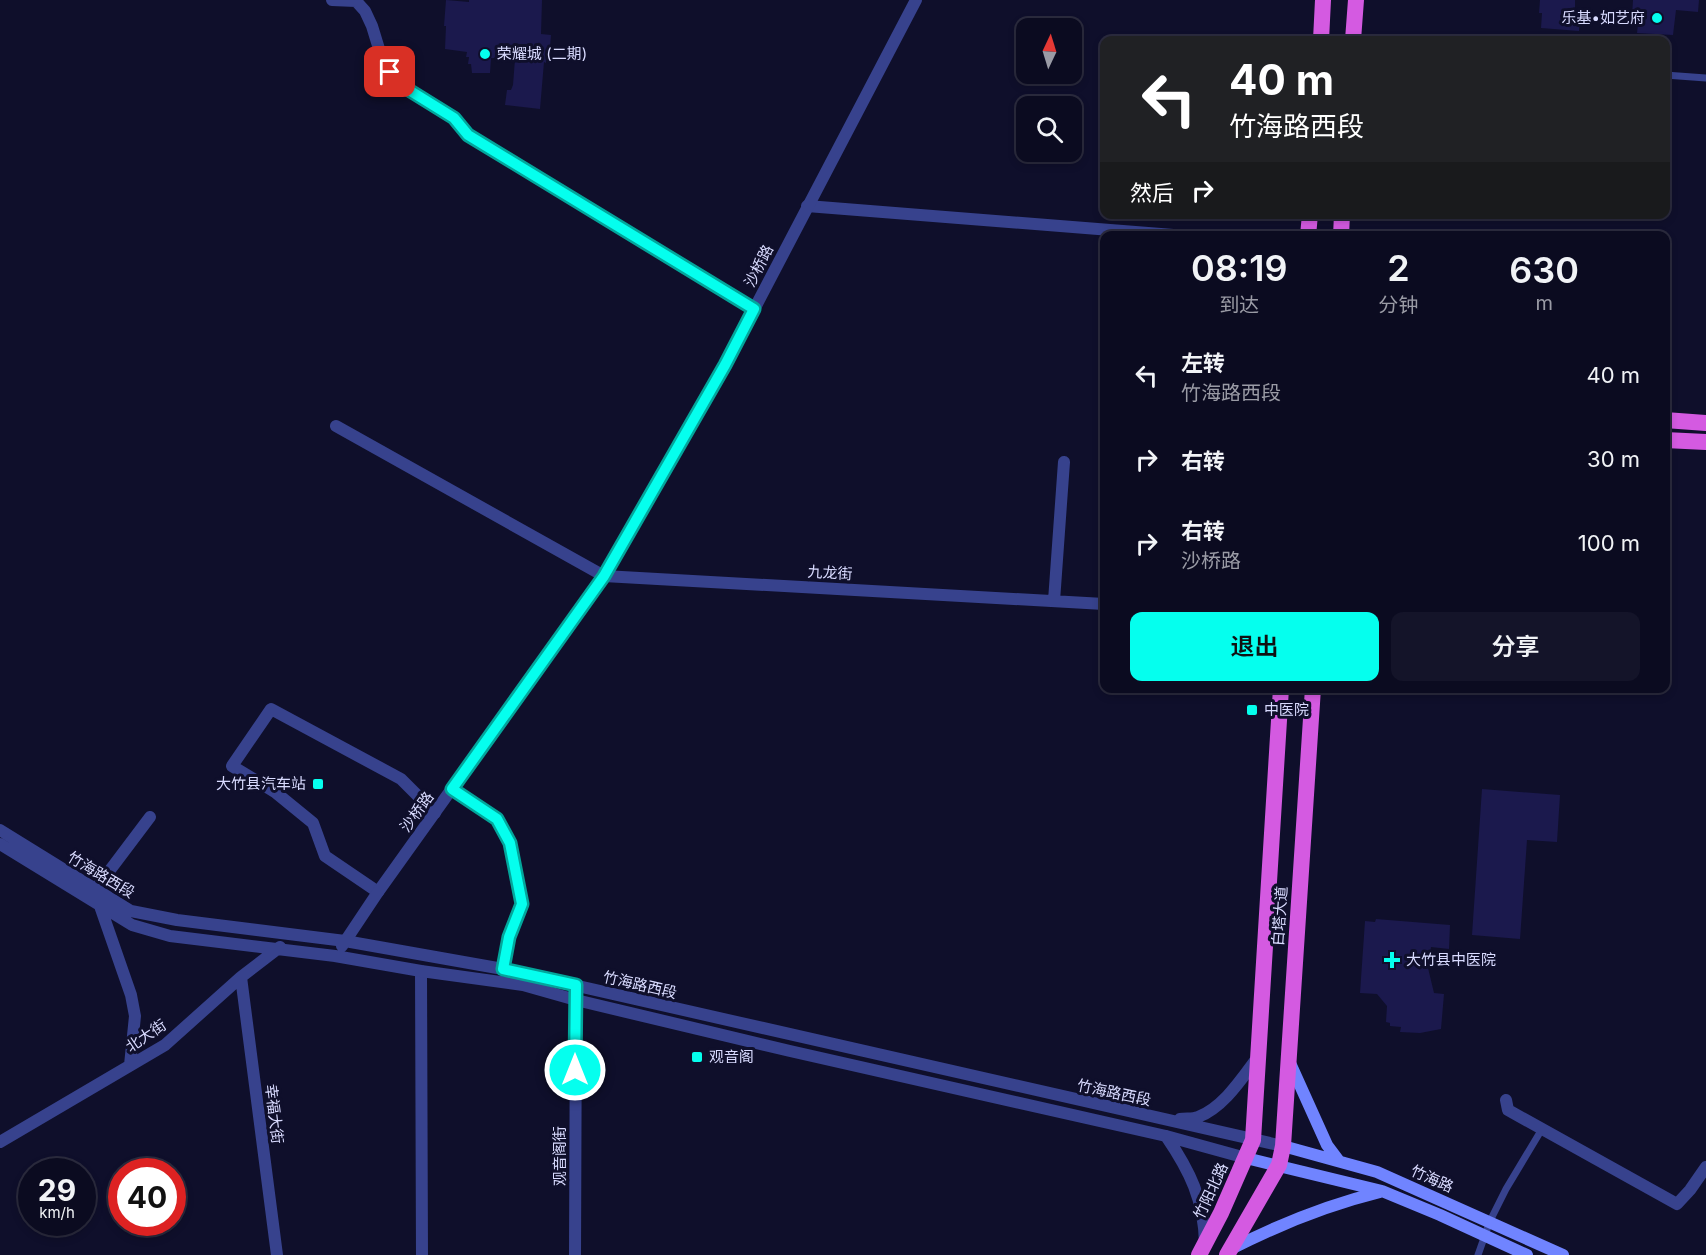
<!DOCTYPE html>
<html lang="zh">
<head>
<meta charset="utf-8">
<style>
	:root { --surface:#0b0b20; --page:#141429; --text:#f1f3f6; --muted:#9a9ba5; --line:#2b2b3e; --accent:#05ffee }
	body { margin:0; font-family:Inter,"Noto Sans SC",sans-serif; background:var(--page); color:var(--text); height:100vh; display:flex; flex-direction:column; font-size:22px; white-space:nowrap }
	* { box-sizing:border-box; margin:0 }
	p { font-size:20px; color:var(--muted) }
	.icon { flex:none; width:33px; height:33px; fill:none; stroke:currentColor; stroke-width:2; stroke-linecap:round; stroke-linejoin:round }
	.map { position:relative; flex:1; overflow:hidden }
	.drawer { position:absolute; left:1100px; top:231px; width:570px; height:462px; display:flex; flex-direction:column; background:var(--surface); border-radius:12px; box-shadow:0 3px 9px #0003,0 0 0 2px var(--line) }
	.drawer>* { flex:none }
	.top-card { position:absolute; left:1100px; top:36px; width:570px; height:183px; border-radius:12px; box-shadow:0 3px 9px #0003,0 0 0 2px var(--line); background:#202124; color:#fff; overflow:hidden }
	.needle { width:39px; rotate:4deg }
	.fabs { position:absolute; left:1016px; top:18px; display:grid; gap:12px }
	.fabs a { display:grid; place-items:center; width:66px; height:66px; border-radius:12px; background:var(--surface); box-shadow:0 3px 9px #0003,0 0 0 2px var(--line); font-size:30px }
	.speed { position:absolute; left:18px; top:1158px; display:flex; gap:12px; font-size:30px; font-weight:700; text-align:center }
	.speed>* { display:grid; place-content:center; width:78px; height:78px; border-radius:50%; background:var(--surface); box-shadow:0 3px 9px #0003,0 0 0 2px var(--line); line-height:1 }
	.speed small { font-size:15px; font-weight:400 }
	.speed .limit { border:9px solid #d22; background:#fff; color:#111 }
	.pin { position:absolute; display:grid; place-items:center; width:51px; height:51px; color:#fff; margin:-26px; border-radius:12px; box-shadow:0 3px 9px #0006 }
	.me { position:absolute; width:66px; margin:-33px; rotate:0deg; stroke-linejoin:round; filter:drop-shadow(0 0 4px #0008) }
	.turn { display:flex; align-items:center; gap:21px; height:126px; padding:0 30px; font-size:27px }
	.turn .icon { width:78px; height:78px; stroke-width:2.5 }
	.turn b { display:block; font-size:42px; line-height:51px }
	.then { display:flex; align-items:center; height:57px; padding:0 30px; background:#0003; gap:12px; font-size:22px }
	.eta { display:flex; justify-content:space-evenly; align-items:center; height:102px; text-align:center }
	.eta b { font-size:36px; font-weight:600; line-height:42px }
	.action { display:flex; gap:12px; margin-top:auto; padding:12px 30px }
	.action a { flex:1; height:69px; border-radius:12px; background:var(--accent); color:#111; font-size:24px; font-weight:600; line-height:69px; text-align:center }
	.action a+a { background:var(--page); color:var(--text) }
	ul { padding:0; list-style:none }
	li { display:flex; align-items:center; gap:18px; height:84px; padding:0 30px }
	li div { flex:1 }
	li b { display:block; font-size:22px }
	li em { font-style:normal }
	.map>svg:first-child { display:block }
</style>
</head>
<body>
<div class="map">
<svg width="1706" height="1255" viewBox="0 0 1706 1255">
	<rect width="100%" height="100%" fill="#0f0f2b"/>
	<path fill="#1b194d" d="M446 0 469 2V0H542L541 34 551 35 549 60 546 59V63L544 62 540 109 505 105 507 90H511L513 85 515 59 491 58 490 73H472L471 64H468L469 57H466L467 52 445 49 446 26H444Z
		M1540 0H1575V13H1580L1579 31 1541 28 1542 13H1539Z
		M1633 0H1699L1698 12 1676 10 1673 35 1637 33 1639 16H1632Z
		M1482 789 1560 795 1557 842 1527 840 1520 939 1472 935Z
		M1376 919 1450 925 1449 949 1431 947 1428 968 1434 993 1444 994 1441 1029 1420 1033 1400 1032 1401 1027 1390 1026V1023L1386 1022 1387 1006 1377 994 1360 993 1365 921 1375 922Z"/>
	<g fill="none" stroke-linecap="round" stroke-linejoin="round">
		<path stroke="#37428d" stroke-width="7" d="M1665 75 1706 78
			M1478 1255 1490 1221 1506 1189 1542 1129"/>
		<path stroke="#37428d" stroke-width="12" d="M332 0 356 1 365 11 372 26 383 62 390 72 404 87 454 118 468 135 754 309
			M807 206 1186 236
			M336 426 604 576 1104 604
			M1054 601 1064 462
			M452 789 497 819 510 843 522 904 509 937 503 969
			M95 890 150 817
			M378 892 325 856 313 823 275 792 232 766 271 709 401 779 435 813
			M421 971 422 1255
			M1506 1100 1508 1110 1677 1204 1690 1190 1706 1167"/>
		<path stroke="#37428d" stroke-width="12" d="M0 830 131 911 177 920 345 941 503 969 1283 1146
			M0 844 132 925 170 936 335 956 421 971 523 985 576 1000 790 1051 1166 1136 1246 1158
			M100 906 131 995 135 1016 130 1065
			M342 946 378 892 604 576 725 365 916 0
			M241 977 277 1255
			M1180 1119C1186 1118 1193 1119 1198 1117 1224 1107 1242 1078 1258 1057
			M1166 1136C1190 1171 1204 1200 1205 1243
			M0 1142 165 1045 241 977 280 947
			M575 1255 576 992"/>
		<path stroke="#7084ff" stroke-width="12" d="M1290 1063 1327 1145 1339 1161
			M1283 1146 1377 1172 1563 1255
			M1246 1158 1382 1191 1440 1215 1527 1255
			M1231 1249C1280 1224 1327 1205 1380 1192"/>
		<path stroke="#d45ae1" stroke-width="16" d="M1321 40 1323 0
			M1353 40 1356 0
			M1308 236 1310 214
			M1341 236 1342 214
			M1665 420 1706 423
			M1665 440 1706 442
			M1199 1255 1221 1213 1253 1140 1281 688
			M1227 1255 1279 1165 1283 1146 1313 688"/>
	</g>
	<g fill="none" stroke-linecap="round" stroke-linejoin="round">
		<g stroke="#03a69b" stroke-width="15">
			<path id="route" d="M390 72 404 87 454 118 468 135 754 309 725 365 604 576 452 789 497 819 510 843 522 904 509 937 503 969 576 985 575 1070"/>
		</g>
		<use href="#route" stroke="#05ffee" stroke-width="10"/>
	</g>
	<g fill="#05ffee" stroke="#0f0f2b" stroke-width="2">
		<circle cx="1657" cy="18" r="6"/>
		<circle cx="485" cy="54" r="6"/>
		<rect x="1246" y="704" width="12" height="12" rx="3"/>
		<rect x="312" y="778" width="12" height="12" rx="3"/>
		<path d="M1389 951h6v6h6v6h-6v6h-6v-6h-6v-6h6z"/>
		<rect x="691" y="1051" width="12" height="12" rx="3"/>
	</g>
	<g text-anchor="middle" stroke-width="6" stroke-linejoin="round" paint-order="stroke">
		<g font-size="15" fill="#d9dbff" stroke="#0f0f2b" text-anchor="start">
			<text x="1645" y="23" text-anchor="end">乐基•如艺府</text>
			<text x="497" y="59">荣耀城 (二期)</text>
			<text x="1264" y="715">中医院</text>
			<text x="306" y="789" text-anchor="end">大竹县汽车站</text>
			<text x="1406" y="965">大竹县中医院</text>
			<text x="709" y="1062">观音阁</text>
		</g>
		<g font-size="15" fill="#d9dbff" stroke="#0f0f2b">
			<text transform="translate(759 266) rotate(-63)" y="5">沙桥路</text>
			<text transform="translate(830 573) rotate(3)" y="5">九龙街</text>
			<text transform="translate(417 812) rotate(-54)" y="5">沙桥路</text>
			<text transform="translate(101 875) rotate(31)" y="5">竹海路西段</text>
			<text transform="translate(1280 916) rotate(-86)" y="5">白塔大道</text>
			<text transform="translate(640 985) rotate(13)" y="5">竹海路西段</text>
			<text transform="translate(146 1036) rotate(-34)" y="5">北大街</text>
			<text transform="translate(1114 1093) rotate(12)" y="5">竹海路西段</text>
			<text transform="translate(274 1114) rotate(83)" y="5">幸福大街</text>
			<text transform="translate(560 1156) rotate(-90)" y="5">观音阁街</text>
			<text transform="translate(1432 1179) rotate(24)" y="5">竹海路</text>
			<text transform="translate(1211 1191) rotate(-65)" y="5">竹阳北路</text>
		</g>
	</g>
</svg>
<div class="fabs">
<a><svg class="needle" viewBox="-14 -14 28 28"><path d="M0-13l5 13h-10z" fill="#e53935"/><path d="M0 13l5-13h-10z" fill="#9a9ba5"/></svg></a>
<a><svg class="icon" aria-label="search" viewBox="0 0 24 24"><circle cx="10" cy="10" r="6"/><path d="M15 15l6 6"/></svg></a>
</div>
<div class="speed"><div>29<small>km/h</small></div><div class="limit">40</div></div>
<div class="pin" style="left:390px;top:72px;background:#d93025"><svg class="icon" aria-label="arrive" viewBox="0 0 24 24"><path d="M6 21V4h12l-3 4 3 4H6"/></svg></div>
<svg class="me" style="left:575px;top:1070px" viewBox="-20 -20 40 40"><circle r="17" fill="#05ffee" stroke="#fff" stroke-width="3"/><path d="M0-11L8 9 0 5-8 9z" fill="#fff"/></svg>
<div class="top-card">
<div class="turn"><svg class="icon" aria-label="left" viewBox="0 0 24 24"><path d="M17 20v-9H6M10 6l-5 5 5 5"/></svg><div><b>40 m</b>竹海路西段</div></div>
<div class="then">然后<svg class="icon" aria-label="right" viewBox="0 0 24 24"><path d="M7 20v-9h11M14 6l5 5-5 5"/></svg></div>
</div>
<section class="drawer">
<div class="eta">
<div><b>08:19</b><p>到达</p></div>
<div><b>2</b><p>分钟</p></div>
<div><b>630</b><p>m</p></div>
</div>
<ul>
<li><svg class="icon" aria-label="left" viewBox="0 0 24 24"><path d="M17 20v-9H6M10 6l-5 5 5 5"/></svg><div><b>左转</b><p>竹海路西段</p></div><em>40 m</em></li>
<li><svg class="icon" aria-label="right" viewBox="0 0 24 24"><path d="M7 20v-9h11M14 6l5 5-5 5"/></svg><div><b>右转</b></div><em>30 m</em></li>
<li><svg class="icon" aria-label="right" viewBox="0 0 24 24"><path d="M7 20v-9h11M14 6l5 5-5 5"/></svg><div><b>右转</b><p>沙桥路</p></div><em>100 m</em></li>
</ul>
<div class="action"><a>退出</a><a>分享</a></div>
</section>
</div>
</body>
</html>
